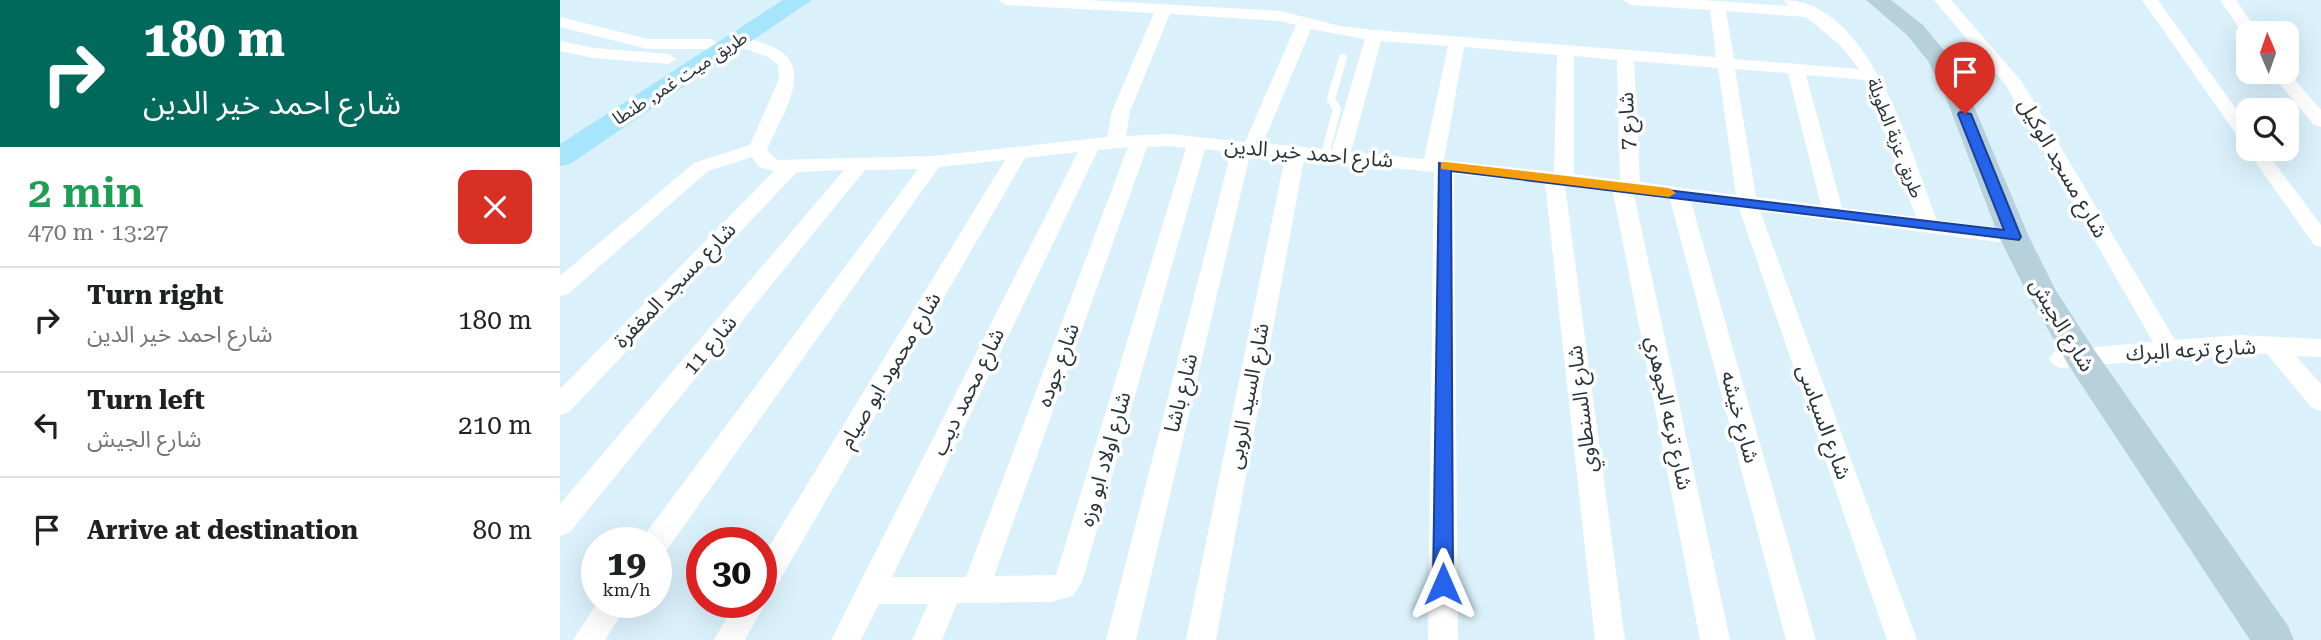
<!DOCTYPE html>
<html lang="en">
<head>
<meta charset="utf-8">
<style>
	:root { --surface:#fff; --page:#f2f2f2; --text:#202124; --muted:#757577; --line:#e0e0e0 }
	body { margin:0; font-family:"Roboto Serif","Noto Sans Arabic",serif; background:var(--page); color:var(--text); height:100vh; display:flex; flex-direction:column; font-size:26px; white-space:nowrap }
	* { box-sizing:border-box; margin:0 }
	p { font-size:23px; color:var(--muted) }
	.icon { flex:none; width:38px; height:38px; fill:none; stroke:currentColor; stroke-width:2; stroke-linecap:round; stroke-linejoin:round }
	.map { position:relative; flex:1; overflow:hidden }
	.panel { display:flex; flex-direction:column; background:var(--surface); width:560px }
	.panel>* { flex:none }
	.banner { background:#00695c; color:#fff; overflow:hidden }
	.needle { width:46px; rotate:358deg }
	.tools { position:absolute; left:1676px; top:21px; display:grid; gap:14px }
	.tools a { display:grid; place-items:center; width:63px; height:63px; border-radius:14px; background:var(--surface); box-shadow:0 7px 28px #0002; font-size:35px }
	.speed { position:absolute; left:21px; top:527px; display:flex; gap:14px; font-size:35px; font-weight:700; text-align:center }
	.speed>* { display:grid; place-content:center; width:91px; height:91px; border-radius:50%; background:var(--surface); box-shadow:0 7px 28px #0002; line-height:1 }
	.speed small { font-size:18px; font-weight:400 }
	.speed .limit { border:10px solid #d22; background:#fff; color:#111 }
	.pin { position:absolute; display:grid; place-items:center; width:60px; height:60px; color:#fff; margin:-72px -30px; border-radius:50% 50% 50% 0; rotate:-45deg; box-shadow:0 0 7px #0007 }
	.pin .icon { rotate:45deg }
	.me { position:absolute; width:77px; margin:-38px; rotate:0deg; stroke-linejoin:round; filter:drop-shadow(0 0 5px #0008) }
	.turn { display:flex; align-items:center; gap:24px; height:147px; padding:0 28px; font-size:32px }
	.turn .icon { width:91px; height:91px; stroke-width:2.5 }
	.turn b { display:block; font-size:49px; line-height:60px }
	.round { display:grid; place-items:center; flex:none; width:74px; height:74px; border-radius:14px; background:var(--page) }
	.overview { display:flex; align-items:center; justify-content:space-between; height:119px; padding:0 28px }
	h1 { font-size:42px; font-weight:600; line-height:52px; color:#1e9e55 }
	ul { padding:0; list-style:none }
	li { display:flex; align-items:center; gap:21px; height:105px; padding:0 28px; border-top:2px solid var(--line) }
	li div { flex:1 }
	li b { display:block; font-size:26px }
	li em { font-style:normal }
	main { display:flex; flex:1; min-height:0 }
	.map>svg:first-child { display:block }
</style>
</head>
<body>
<main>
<section class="panel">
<div class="banner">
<div class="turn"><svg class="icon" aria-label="right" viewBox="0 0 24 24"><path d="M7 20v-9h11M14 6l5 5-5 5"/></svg><div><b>180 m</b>شارع احمد خير الدين</div></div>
</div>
<div class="overview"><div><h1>2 min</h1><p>470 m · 13:27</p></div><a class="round" style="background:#d93025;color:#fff"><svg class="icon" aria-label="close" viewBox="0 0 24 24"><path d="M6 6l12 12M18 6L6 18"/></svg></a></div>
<ul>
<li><svg class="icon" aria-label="right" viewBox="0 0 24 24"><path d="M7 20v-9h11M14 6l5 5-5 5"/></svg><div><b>Turn right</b><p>شارع احمد خير الدين</p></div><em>180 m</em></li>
<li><svg class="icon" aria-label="left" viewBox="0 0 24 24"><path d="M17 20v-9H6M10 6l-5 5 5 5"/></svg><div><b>Turn left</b><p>شارع الجيش</p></div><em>210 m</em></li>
<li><svg class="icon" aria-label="arrive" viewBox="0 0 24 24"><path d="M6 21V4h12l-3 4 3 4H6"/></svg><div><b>Arrive at destination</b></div><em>80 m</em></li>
</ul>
</section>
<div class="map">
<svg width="1761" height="640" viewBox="0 0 1761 640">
	<rect width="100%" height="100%" fill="#daf1fc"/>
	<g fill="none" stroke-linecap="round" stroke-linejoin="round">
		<path stroke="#fff" stroke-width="8" d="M765 155 777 109 771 99 783 58"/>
		<path fill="#fff" fill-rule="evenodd" d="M438 0H528L720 11 780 26 814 30 1156 57 1150 10 1071 5 1063 0H1142L1229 6 1223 0C1311 0 1351 154 1377 220L1454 230 1461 232 1464 237 1461 242 1454 244 1200 211 1357 640H1327L1179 208 1131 202 1256 640H1226L1110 199 1074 195 1170 640H1140L1053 192 1005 186 1065 640H1035L985 183 894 174 898 640H868L874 172 744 159 656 640H626L725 157 690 154 576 640H546L671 152 645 149 522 582 513 596 490 602 397 603 382 640H352L368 604H319L301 640H271L518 152 465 158 211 595 205 598 206 602 185 640H154L176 602H201V560L445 160 379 167 106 551 96 554V542H82L86 533 358 169 305 170 10 532 0 536V504L284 170 237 172 9 412 0 415V389L214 171 199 167 192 157 148 171 8 294 0 296V276L134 163 190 145 219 79 218 65 208 57 172 44 170 40 172 36C184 34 197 41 208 45 260 64 221 115 207 150L217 160 373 156 547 137 552 111 594 13 446 5ZM1166 11 1246 17 1280 45 1299 69 1174 59ZM610 14 720 21 736 25 685 142 609 134 566 136 570 111ZM751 29 805 39 772 150 703 143ZM821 41 888 46 864 159 791 152ZM904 47 997 55 994 172 884 160ZM1014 56 1057 60 1060 180 1014 174ZM1074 61 1158 68 1176 195 1080 182ZM1175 69 1228 73 1261 205 1196 197ZM1246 75 1305 80 1356 217 1282 208ZM609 146 626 148 496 575 434 576 587 147ZM568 147 406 577H332L538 150Z
			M1374 0H1391L1462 82 1615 340 1679 335 1761 339V357L1736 356 1761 384V411L1752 408 1707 354 1679 353 1501 368 1493 365 1489 359 1493 353 1501 350 1593 342 1445 84Z
			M1582 0H1598L1689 127V149H1704L1761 225V247L1754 245Z
			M1660 0H1676L1699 33 1685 37Z
			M0 17 88 39H151L159 44 151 49H88L0 27Z
			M0 41 34 48 108 54 117 59 108 64 34 58 0 51Z
			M1727 71 1761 110V127L1754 125 1710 72Z
			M38 602H69L45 640H13Z"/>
		<path fill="#b6d1dc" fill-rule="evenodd" d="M1306 0H1331L1363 25 1391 59 1407 90 1469 237 1495 289 1533 348 1728 626 1734 640H1690L1509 366 1467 293 1439 237 1383 90 1368 61 1347 35Z"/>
		<path fill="#a7e5fd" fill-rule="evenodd" d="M223 0H252L10 164 0 166V144Z"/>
	</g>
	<path fill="#2563eb" stroke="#184099" stroke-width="2" d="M1400 112 1411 114 1461 237 1459 240 891 171 893 584 890 591 883 593 876 591 873 584 879 163 1444 230 1398 114Z"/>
	<path fill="#f59e0b" d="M886 162 1109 188 1116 193 1109 197 881 169V163Z"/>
	<g text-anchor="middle" stroke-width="7" stroke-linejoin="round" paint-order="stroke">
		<g font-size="18" fill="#283338" stroke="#fff">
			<text transform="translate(120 78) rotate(-33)" y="6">طريق ميت غمر, طنطا</text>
			<text transform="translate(1335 138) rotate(69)" y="6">طريق عزبة الطويلة</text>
		</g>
		<g font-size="21" fill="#283338" stroke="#fff">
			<text transform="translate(1067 121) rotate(-92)" y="7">شارع 7</text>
			<text transform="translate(749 153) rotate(5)" y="7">شارع احمد خير الدين</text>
			<text transform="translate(1503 168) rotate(60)" y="7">شارع مسجد الوكيل</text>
			<text transform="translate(115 285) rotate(-46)" y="7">شارع مسجد المغفرة</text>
			<text transform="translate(1502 325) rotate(59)" y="7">شارع الجيش</text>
			<text transform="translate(150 345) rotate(-50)" y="7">شارع 11</text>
			<text transform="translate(1631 350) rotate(-3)" y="7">شارع ترعه البرك</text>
			<text transform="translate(498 365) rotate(-70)" y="7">شارع جوده</text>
			<text transform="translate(330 370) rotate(-59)" y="7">شارع محمود ابو صيام</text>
			<text transform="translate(408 392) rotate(-64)" y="7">شارع محمد ديب</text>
			<text transform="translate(621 393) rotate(-76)" y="7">شارع باشا</text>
			<text transform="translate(688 396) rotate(-79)" y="7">شارع السيد الروبى</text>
			<text transform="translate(1022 409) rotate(-97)" y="7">شارع السنطاوي</text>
			<text transform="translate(1109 413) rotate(78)" y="7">شارع ترعه الجوهري</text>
			<text transform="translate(1180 417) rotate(75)" y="7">شارع خيشه</text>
			<text transform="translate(1264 422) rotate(70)" y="7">شارع السياسى</text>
			<text transform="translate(545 459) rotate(-74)" y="7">شارع اولاد ابو وزه</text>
		</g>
	</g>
</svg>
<div class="tools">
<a><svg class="needle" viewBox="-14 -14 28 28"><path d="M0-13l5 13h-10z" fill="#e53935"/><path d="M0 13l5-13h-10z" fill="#757577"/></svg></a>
<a><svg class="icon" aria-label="search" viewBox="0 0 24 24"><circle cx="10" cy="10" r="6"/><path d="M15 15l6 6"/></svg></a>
</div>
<div class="speed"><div>19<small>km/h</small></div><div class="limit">30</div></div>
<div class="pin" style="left:1405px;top:114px;background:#d93025"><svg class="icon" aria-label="arrive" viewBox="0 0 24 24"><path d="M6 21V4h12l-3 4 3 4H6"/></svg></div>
<svg class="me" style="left:883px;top:584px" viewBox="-20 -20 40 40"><path d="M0-17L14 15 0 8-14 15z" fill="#2563eb" stroke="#fff" stroke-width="4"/></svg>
</div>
</main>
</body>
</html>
